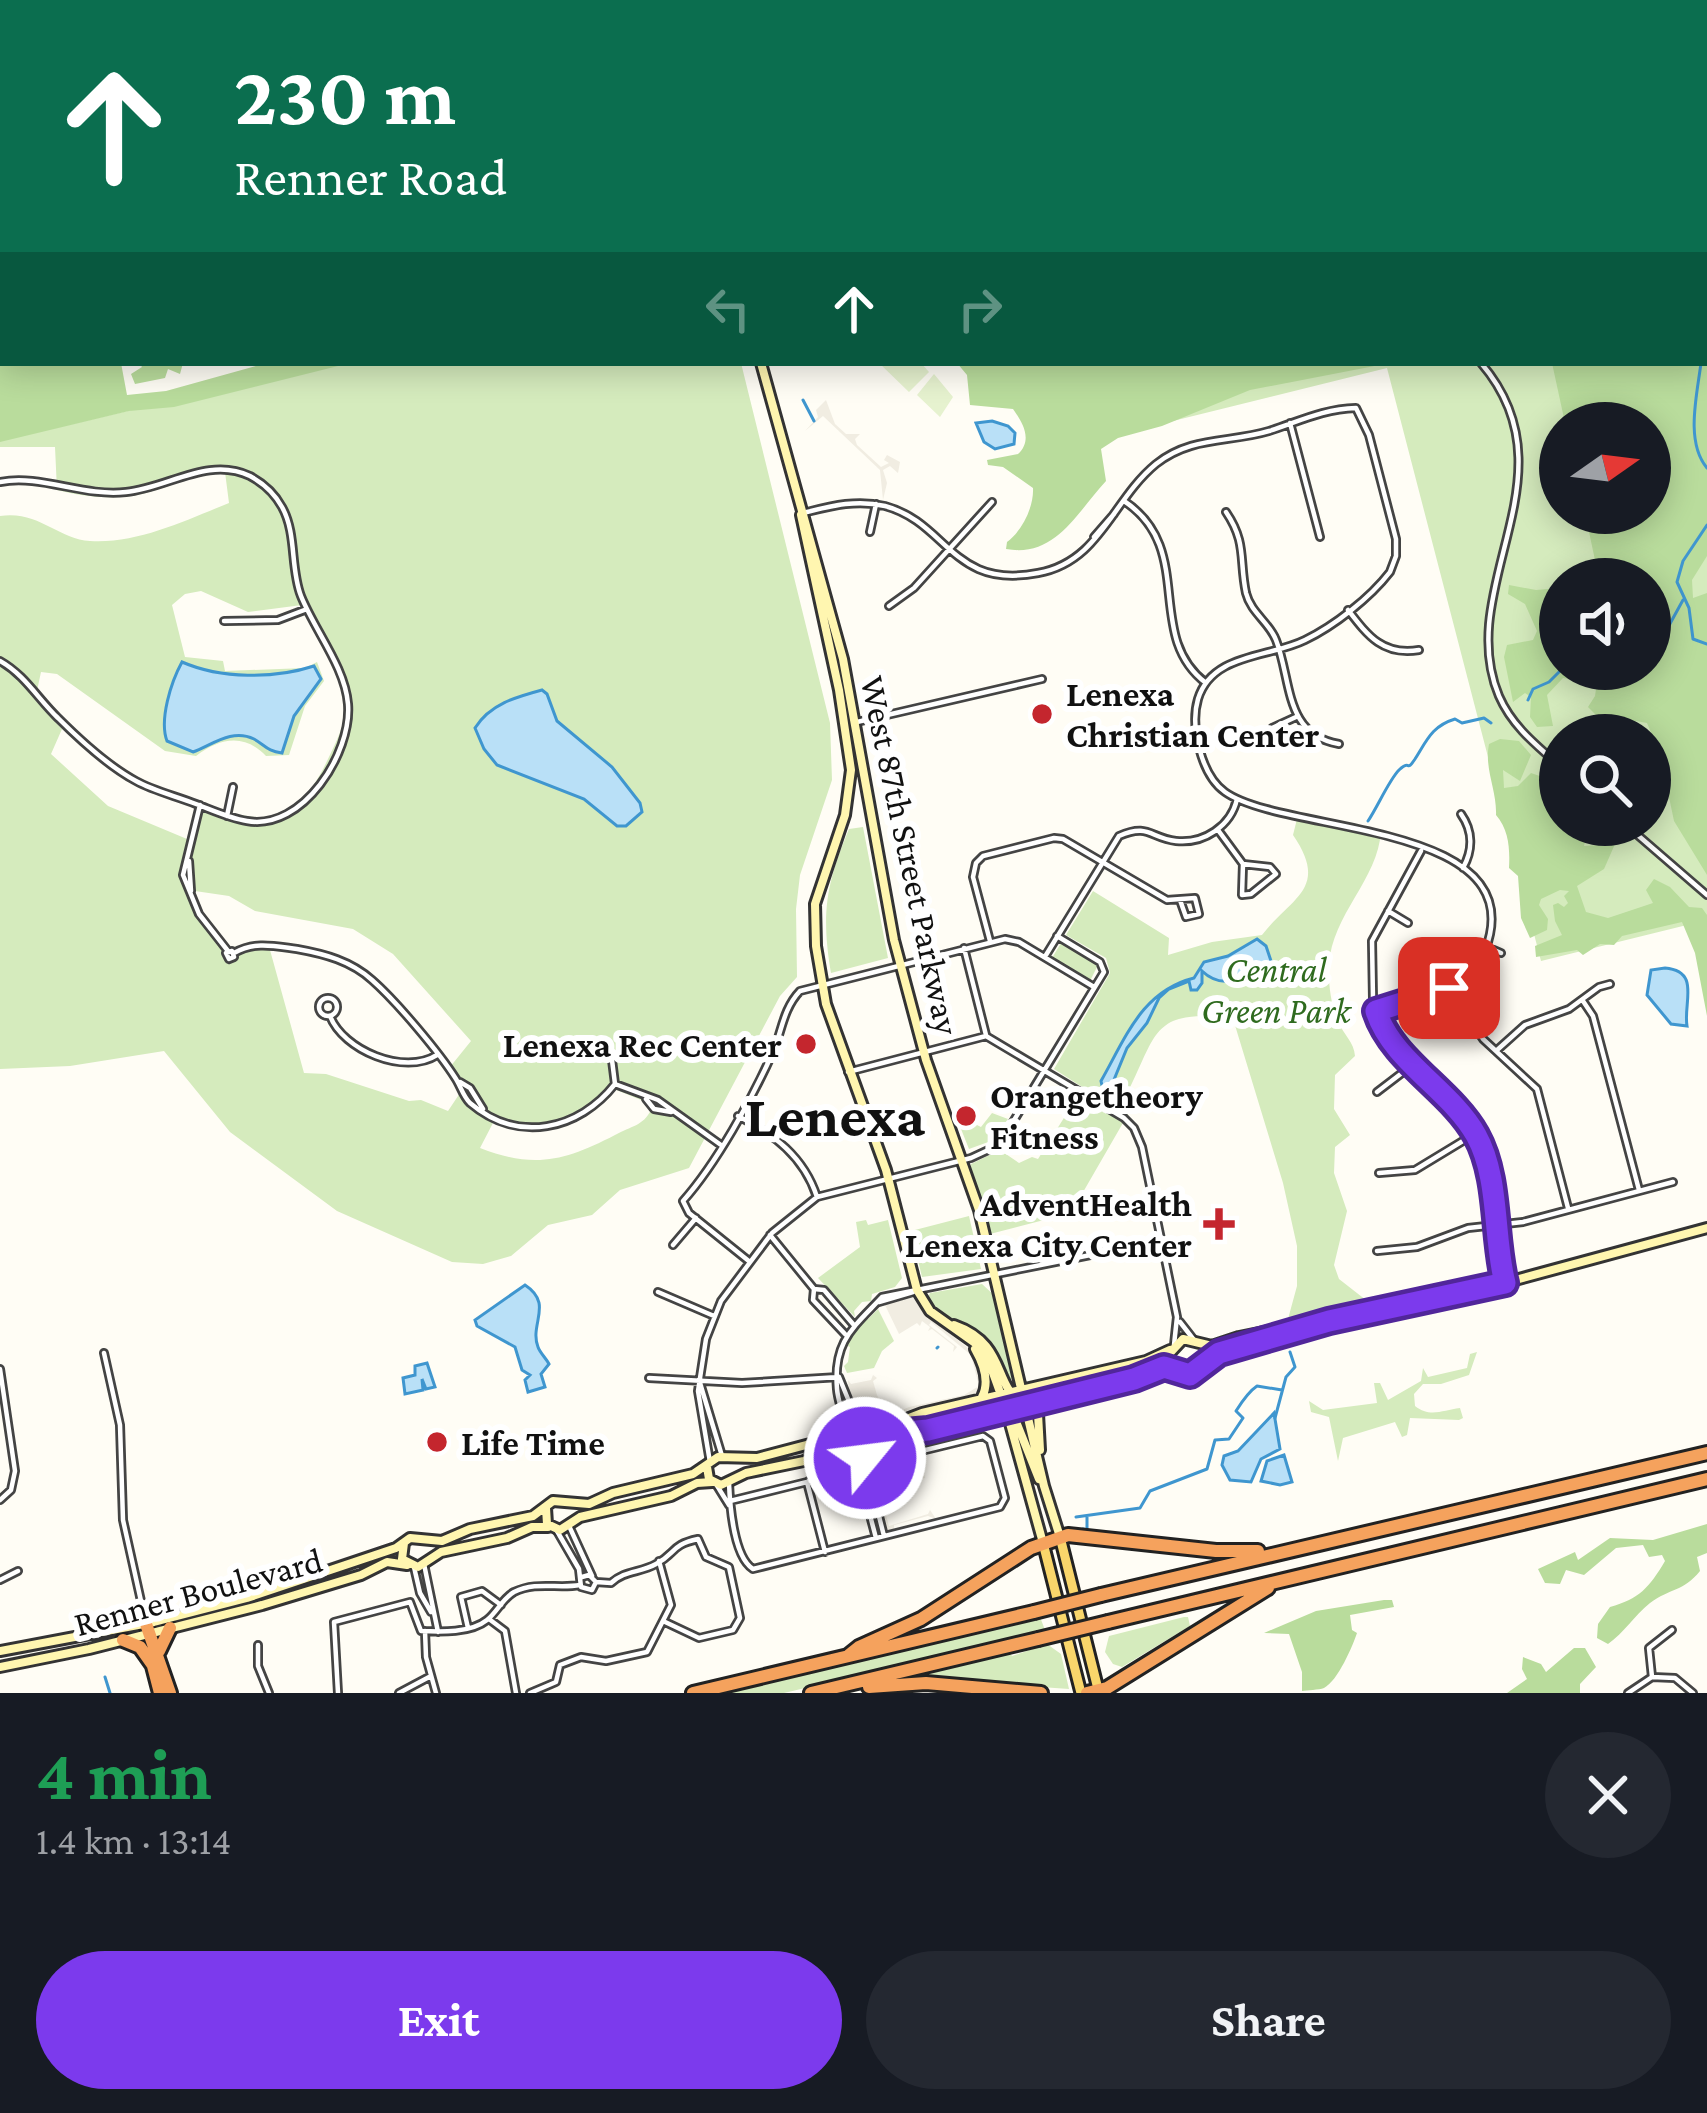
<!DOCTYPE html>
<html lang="en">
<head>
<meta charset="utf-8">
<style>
	:root { --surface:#171b24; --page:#242831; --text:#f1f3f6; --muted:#9ea1a6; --accent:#7c3aed }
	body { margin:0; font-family:"Crimson Pro",serif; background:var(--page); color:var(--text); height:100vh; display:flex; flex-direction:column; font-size:45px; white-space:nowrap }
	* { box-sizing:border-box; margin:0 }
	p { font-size:39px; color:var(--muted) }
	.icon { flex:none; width:66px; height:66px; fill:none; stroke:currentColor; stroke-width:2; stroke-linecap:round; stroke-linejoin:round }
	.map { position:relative; height:1693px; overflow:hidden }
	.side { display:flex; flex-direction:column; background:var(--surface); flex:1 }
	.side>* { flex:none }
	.banner { position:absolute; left:0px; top:0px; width:1707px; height:366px; box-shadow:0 6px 30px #0003; background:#0b6e4f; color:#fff; overflow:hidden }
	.needle { width:78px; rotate:76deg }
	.fabs { position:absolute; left:1539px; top:402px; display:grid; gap:24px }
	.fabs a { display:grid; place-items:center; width:132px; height:132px; border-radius:50%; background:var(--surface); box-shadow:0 6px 30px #0003; font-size:60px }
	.pin { position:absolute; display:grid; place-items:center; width:102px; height:102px; color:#fff; margin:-51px; border-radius:24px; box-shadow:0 6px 18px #0006 }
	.me { position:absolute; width:132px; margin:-66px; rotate:61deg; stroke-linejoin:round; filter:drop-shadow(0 0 9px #0008) }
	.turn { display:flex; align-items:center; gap:42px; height:252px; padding:0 36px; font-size:54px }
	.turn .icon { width:156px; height:156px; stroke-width:2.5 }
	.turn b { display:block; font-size:84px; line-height:102px }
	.lanes { display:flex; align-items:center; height:114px; padding:0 36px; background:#0003; justify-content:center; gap:60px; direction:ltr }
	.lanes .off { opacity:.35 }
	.round { display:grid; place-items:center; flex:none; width:126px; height:126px; border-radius:63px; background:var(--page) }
	.head { display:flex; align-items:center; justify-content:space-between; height:204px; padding:0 36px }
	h1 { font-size:72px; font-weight:700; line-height:90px; color:#1e9e55 }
	.button { display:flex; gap:24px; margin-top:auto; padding:24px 36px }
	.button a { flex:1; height:138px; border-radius:72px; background:var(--accent); color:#fff; font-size:48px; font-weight:700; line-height:138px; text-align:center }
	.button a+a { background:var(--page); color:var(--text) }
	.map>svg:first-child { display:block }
</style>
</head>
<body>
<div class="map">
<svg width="1707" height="1693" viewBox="0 0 1707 1693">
	<rect width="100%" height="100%" fill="#fffdf5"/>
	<path fill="#d5ebbd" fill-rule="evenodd" d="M663 0H1707V982L1691 924 1541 961 1387 368 1092 441 1072 363H1704V3ZM1560 423H1650V513H1560ZM1560 579H1650V669H1560ZM1560 735H1650V825H1560Z
		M331 363H741L830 723 832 780 800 875 796 909 797 977 780 996 689 1168 620 1190 592 1215 548 1225 511 1256 483 1264 452 1262 337 1211 230 1132 164 1051 70 1066 0 1069V516C38 510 58 539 90 541 138 544 186 520 229 503L225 472C195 473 171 487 142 494 114 500 84 497 57 490L55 447H0V441ZM201 591 248 612 302 605C316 633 341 667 345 698 348 720 337 740 328 759 297 825 266 827 202 803L187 839 108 806 51 754 62 729 35 700 41 672 57 674 165 751 196 756C220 738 244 733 266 756L289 755 305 706 324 681 317 662 305 668 225 671 223 661 185 657 172 605 185 594ZM195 891 229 896 255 911 353 929 393 954 471 1041 450 1067 363 969 334 954 266 941 228 948 202 912ZM270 950C298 954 328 955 353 971 384 989 440 1061 460 1093L448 1111 421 1100 409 1101 326 1074 304 1073ZM614 1089 641 1100 651 1110C643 1126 631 1126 615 1135 565 1161 534 1169 480 1148L494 1121C540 1139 584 1127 614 1089Z
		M1298 815 1381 831C1378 880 1332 914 1329 965 1328 982 1331 1006 1338 1022 1344 1035 1354 1042 1355 1056L1335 1075 1334 1109 1350 1135 1335 1147 1334 1173 1347 1211 1334 1265 1339 1279 1371 1304 1288 1319 1297 1286V1246L1283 1183 1234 1022 1228 1018C1152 1009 1157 1034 1127 1094L1131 1109 1071 1213 990 1234 969 1169 971 1164 1000 1150 1019 1163 1032 1157 1038 1159 1074 1102 1072 1095 1067 1092 1065 1096V1090L1081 1099 1087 1090 1054 1069 1110 973 1106 958 1066 935 1093 891 1169 938 1168 955 1212 942 1262 935C1291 897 1330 889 1293 835Z
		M863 827 888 958 831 973C821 914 826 884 849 829Z
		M1061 943 1098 965 1090 981 1052 958Z
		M992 1113 1008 1119 991 1141 969 1149 961 1129 975 1124 981 1127Z
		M969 1216 981 1269 922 1277 911 1231Z
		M866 1220 868 1225 888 1220 902 1278 895 1287 872 1294 871 1301 862 1302 854 1311 855 1317 818 1278 860 1247 856 1222Z
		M982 1284 995 1296 1013 1379 1008 1380C985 1316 960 1339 927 1300L930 1293Z
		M878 1309 894 1341 882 1351 874 1368 847 1373 844 1366 848 1362 850 1347 846 1345 861 1319H868Z
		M1477 1352 1469 1375 1441 1384H1423L1414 1394 1415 1406C1430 1418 1443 1410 1460 1408L1463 1418 1459 1420 1410 1418 1407 1435 1402 1437 1395 1422 1343 1438 1338 1461 1329 1417 1311 1412 1309 1401 1323 1410 1377 1403 1374 1383H1380L1388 1400 1421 1381 1423 1368 1428 1377 1467 1368 1470 1354Z
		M989 1401 992 1403 923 1427 901 1429 899 1424Z
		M1040 1617 1045 1630 1037 1633 784 1693H721Z
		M1184 1617H1188L1190 1626 1122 1667 1113 1664 1105 1652 1109 1636Z
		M1047 1644 1061 1654 1069 1689 910 1678 1010 1653 1012 1656Z"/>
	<path fill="#b9dc9c" d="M0 0H340L341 3H3L0 68Z
		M1155 0H1707V556L1692 580 1693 598 1707 593V875L1674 821 1669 797 1650 777V755L1658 749 1647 723 1636 721 1621 735H1613L1608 724 1597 735H1566L1601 720 1588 707 1595 696 1597 682 1614 676 1616 669H1650V579H1599L1585 513H1650V423H1565L1552 363H1704V3Z
		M0 212 3 363H121L127 395 166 391 267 363H350L174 407 129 411 0 442Z
		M139 363H183L180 374 168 369 165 378 135 384 131 374 142 367Z
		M957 363H1390L1250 390 1162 426 1118 438 1101 449 1106 481C1077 512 1056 558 1006 549L1007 542C1022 531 1034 507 1033 488L1003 467 988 465 987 460 1018 454C1033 440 1023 423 1013 409L970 405 967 375Z
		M1509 585 1536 590 1560 588V669H1589L1583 681 1563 678 1547 695 1553 726 1537 727 1530 717 1531 697 1525 693 1513 702 1504 657 1507 645 1533 640 1537 631 1525 604 1508 594Z
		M1500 739 1519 741 1531 755 1520 781 1503 770 1504 788 1518 786 1531 773 1560 783V825H1589L1584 846 1615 844 1604 869 1577 886 1586 912 1608 918 1653 903 1646 890 1654 879 1670 887 1689 907 1702 908 1707 915V1016L1695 953 1682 922 1622 936 1614 945 1600 944 1583 955 1577 950 1536 957 1535 946 1562 935 1555 921 1553 905 1558 903 1564 907 1568 903 1564 896 1569 891 1560 890 1541 899 1539 905 1548 919 1547 930 1530 938 1521 918 1518 876 1509 868C1510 849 1509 830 1496 815 1497 790 1484 769 1489 744Z
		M1707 1524V1553L1697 1557 1700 1571C1683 1592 1670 1588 1650 1603 1634 1616 1624 1633 1608 1644L1597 1638 1598 1624 1610 1607C1639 1599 1649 1588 1665 1561L1662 1555 1649 1557 1643 1545 1616 1548 1584 1575 1566 1570 1560 1584 1545 1583 1538 1569 1575 1552 1578 1560 1610 1538 1653 1540Z
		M1384 1600H1392L1394 1607 1350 1615 1352 1630 1357 1633C1353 1645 1338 1681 1324 1688 1319 1690 1307 1690 1302 1691V1672L1289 1634 1264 1633 1316 1611Z
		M1574 1648H1585L1596 1667 1580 1684V1693H1507L1527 1679 1522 1669 1523 1657 1541 1664 1546 1672Z"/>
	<path fill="#e6f2cf" d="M879 363H921L929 372 909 392Z
		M934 374 953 397 940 417 917 395Z"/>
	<path fill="#f1ede2" d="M826 400 835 424 846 434H860L855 439 857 445 881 467 889 463 884 460 887 455 900 462 898 473 890 466 883 470 887 483 883 500 880 470 823 416 805 431 818 417 816 410Z
		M912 1297 933 1321 976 1354 982 1391 964 1398 908 1410 878 1425 862 1420 855 1415 850 1400 848 1380 851 1384 871 1380 873 1375 877 1378 873 1381 877 1395 881 1403H886L872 1419 876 1421 909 1407 964 1395 979 1386 971 1355 931 1322 929 1325 957 1347 953 1352 954 1346 932 1329 928 1331 930 1327 922 1321 920 1326 917 1323 899 1334 885 1305Z
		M916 1456 921 1457 925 1478 921 1479 920 1462 908 1464 880 1494 889 1526 928 1514 930 1510 936 1519 928 1516 894 1525V1531L887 1532 874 1483 890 1479 900 1465 897 1462 915 1461Z"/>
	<path fill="#b9e0f7" stroke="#3f96cf" stroke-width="3" d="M992 421 1008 426 1015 433 1014 444 995 449 984 442 976 423Z
		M182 662C221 679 274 679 314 666L321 679 294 716 282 753C267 751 266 746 254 739 232 728 212 745 193 752L167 741C159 720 171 682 182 662Z
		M542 690 547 694 557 721 612 767 640 803 642 812 626 826H617L584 799 497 765 484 749 475 728C490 704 516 697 542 690Z
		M1257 939 1266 946 1273 967 1270 973C1247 973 1225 993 1202 971V983L1197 990H1191L1189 981 1169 989 1159 998 1147 1023 1127 1048 1111 1087 1107 1085 1103 1090 1101 1081C1126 1037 1142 991 1194 978L1204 962 1228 956Z
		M1665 968C1701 971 1683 1003 1687 1026L1671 1024 1647 995 1651 970Z
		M525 1285C554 1304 529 1324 538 1347 540 1353 546 1358 549 1364L541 1374 545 1387 528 1392 525 1380 530 1375 522 1370 515 1347 477 1326 475 1320Z
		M427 1363 435 1387 426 1389 422 1379 423 1390 405 1394 403 1378 415 1375V1366Z
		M1274 1413 1280 1449 1261 1459 1251 1482 1230 1480 1222 1465 1224 1456 1238 1451Z
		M1284 1455 1292 1482 1280 1485 1261 1481 1267 1461Z"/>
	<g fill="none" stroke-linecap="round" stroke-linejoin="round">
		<path stroke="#3f96cf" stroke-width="3" d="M1435 0 1441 3
			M1704 349 1707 335
			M1701 363C1697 395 1685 442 1707 468
			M803 400 814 421
			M1707 525 1683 561 1677 582 1689 608 1693 639 1707 644
			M1650 636 1666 631 1683 600
			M1528 700 1533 689 1549 682 1562 669
			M1368 821C1377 808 1389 780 1399 770 1412 758 1405 774 1415 759 1427 740 1432 726 1455 719L1462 723 1484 718 1491 723
			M937 1348 938 1347
			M1275 1418 1286 1377 1295 1367 1290 1352
			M1076 1517 1140 1508 1150 1491 1207 1469 1215 1440 1229 1439 1243 1418 1236 1411C1241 1403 1248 1392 1257 1386L1282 1390
			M1083 1529 1087 1530V1517
			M105 1677 110 1693"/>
		<g stroke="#444" stroke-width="10">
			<path id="minor" d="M1004 0 1005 3
				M1481 363C1577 475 1453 586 1499 696 1512 726 1536 745 1560 766
				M1290 423 1320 537
				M0 482C41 474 83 497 126 492 168 488 208 456 250 476 263 483 275 494 282 507 297 534 290 568 301 596 315 631 345 667 348 704 352 753 303 831 247 821 229 818 212 810 196 804 176 796 154 791 136 781 108 766 80 740 58 718 38 699 25 675 0 661
				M1124 501C1197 549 1143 635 1206 683
				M1226 512C1247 543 1239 560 1246 593 1251 613 1269 622 1276 640 1292 681 1284 735 1339 744
				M803 513C831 506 856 499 885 506 948 523 952 590 1038 573 1100 562 1112 500 1156 464 1191 436 1229 443 1269 431 1300 421 1323 409 1356 408L1369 435 1396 539V556L1390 572C1370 598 1334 626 1305 640 1269 658 1212 653 1198 699 1190 726 1201 775 1225 792 1282 833 1513 821 1490 934 1479 989 1422 997 1376 1011
				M870 532 876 504
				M1094 537 1114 514
				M889 606 914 588 992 502
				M1348 610C1368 636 1383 656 1419 650
				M224 621 278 620 307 609
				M857 722 1042 679
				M1272 728 1296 717
				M200 805 183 875 199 914 228 951
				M1461 814C1473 831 1473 850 1463 868
				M227 816 233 787
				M1626 825 1707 895
				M1218 830 1243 864
				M1421 851 1372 941 1373 999 1380 1021 1392 1040 1468 1122 1481 1144 1505 1283
				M189 861 191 891
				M1243 864 1270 867 1276 874 1251 894 1242 895Z
				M1388 911 1408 923
				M990 941 973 877 976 863 983 856 1054 838 1063 839 1167 900 1195 898 1199 914 1186 917 1180 900
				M1487 947 1501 953
				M964 948 986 1035
				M232 951 234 957 229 959 226 953Z
				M234 953C255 941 274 946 297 949 325 954 351 961 372 980 396 1001 439 1052 456 1079 461 1087 463 1096 470 1103 518 1144 579 1130 615 1084L658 1100 721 1145
				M1046 955 1119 836C1149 823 1150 838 1176 841 1204 844 1231 826 1237 799
				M1449 989 1483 1039 1537 1089 1568 1208
				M319 1007a9 9 0 1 1 18 0a9 9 0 1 1-18 0Z
				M1583 1001 1593 1016 1639 1190
				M330 1016C343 1050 404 1076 437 1055
				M1496 1051 1525 1025 1569 1009 1599 987 1610 984
				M612 1060 615 1084
				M848 1072 986 1036 1124 1118 1134 1128 1142 1147 1177 1317 1174 1345
				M460 1082 470 1088 483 1109
				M1377 1092 1415 1063
				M646 1099 654 1109 671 1112
				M738 1116C774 1134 804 1157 817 1197
				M1379 1173 1415 1170 1476 1133
				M770 1235 814 1289
				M673 1245 696 1218
				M1377 1251 1417 1247 1468 1228 1523 1222 1673 1182
				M750 1262 689 1213 683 1201C716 1164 752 1099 773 1052 782 1031 783 1009 800 991L1005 939 1019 942 1094 987
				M658 1292 714 1316
				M879 1302 913 1292
				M1180 1322 1194 1340
				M845 1334 813 1300 814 1289 824 1290 853 1324
				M104 1353 120 1425 123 1520 145 1619
				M0 1369 15 1471 11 1490 0 1500
				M839 1377 857 1421
				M649 1378 742 1383 839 1377
				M700 1383 722 1456
				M845 1427C844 1414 838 1402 837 1389 833 1341 853 1328 882 1297L1160 1241
				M867 1449 865 1461 884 1536
				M850 1453 857 1466 876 1538
				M901 1456 903 1432
				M710 1462 698 1391 706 1339 721 1301 772 1233 817 1197 971 1158 999 1145 1104 972 1100 962 1057 936
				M807 1482 825 1552
				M729 1483C730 1507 734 1557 753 1569L1000 1507 1005 1498 990 1441 983 1436 901 1456 883 1475 862 1482H841L820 1473 807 1482 730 1501
				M716 1484 729 1505
				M570 1528 592 1576
				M557 1531 579 1569 581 1587 592 1590 596 1582
				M424 1564 438 1632
				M414 1567 420 1593 431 1612
				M582 1577 589 1575 596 1582 611 1583C625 1570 640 1573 656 1564 677 1553 670 1545 698 1539L706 1557 729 1567 740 1618 733 1630 699 1638 663 1621
				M0 1580 18 1571
				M489 1619 505 1631 516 1693
				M468 1628 461 1597 482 1591 501 1605
				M425 1631 426 1657 436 1693
				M258 1645V1666L269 1693
				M1652 1677 1649 1648 1672 1630
				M1652 1677 1675 1678 1693 1693
				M338 1693 334 1622 410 1602 421 1631C441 1632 471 1633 487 1620 497 1612 503 1598 514 1592 537 1581 557 1589 580 1585
				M399 1693 431 1676
				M530 1693 556 1682 560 1665 581 1657 606 1661 647 1652 671 1605 659 1561
				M1628 1693 1652 1677"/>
		</g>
		<g stroke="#333" stroke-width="14">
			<path id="secondary" d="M658 0V3
				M761 363 843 659 894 940 926 1060 979 1210 1044 1486 1060 1537
				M801 515 839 690 851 770 845 815 815 904 816 946 826 1004 886 1170 917 1290 930 1311 975 1343 989 1362 1006 1409 1043 1543
				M954 1325C1008 1344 992 1387 1024 1404
				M975 1349C983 1363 990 1382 982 1397
				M1173 1369 1169 1354 1183 1339 1212 1346 1239 1337 1493 1286 1707 1228
				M1009 1404 1039 1479
				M1040 1450 1038 1414 1045 1401
				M707 1467 709 1479 721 1485 746 1473 804 1461 825 1450 859 1454 890 1434 929 1430 1134 1379 1164 1367 1190 1375 1219 1353 1329 1321
				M546 1508 547 1524 560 1530 580 1517 671 1496 697 1483 712 1482
				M404 1543 402 1559 418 1567 441 1552 507 1538 532 1527H548
				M0 1651 154 1622 247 1598 396 1548 410 1538 442 1541 470 1529 533 1516 553 1501 589 1504 613 1493 693 1474 718 1457 757 1458 829 1439 853 1423 883 1428 922 1413 1146 1361 1170 1350
				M0 1667 89 1649 262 1605 361 1575 387 1562 407 1565"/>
		</g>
		<g stroke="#222" stroke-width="15">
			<path id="primary" d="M1060 1537 1099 1693
				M1043 1543 1081 1693"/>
		</g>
		<g stroke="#222" stroke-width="18">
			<path id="motorway" d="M1101 1595 1707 1453
				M1108 1622 1707 1479
				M146 1624 170 1693
				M123 1640 140 1647 152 1664
				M159 1651 170 1628
				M849 1655 859 1647 921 1619 1031 1548 1068 1535 1216 1551H1258
				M153 1666 160 1693
				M869 1687 926 1683 1041 1693
				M693 1693 1034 1612
				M811 1693 1038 1639
				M1087 1693 1107 1688 1268 1588"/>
		</g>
		<use href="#minor" stroke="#fff" stroke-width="4.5"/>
		<use href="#secondary" stroke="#fff6b0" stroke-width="8"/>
		<use href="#primary" stroke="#f9d66b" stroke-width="9"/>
		<use href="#motorway" stroke="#f5a25d" stroke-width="12"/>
		<g stroke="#222" stroke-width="18" stroke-linecap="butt">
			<path id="motorway-bridge" d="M1034 1612 1101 1595
				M1038 1639 1108 1622"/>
		</g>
		<use href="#motorway-bridge" stroke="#f5a25d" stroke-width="12"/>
	</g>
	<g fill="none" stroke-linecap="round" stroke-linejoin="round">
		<g stroke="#51269a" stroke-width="30">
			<path id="route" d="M865 1458 869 1444 894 1433 928 1430 1134 1379 1164 1367 1190 1375 1219 1353 1329 1321 1505 1283C1493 1237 1500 1178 1476 1135 1451 1090 1392 1061 1376 1011L1449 988"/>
		</g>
		<use href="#route" stroke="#7c3aed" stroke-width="21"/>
	</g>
	<g fill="#c4262e" stroke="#fff" stroke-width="4.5">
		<circle cx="1042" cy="714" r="12"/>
		<circle cx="806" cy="1044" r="12"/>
		<circle cx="966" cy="1116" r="12"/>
		<path d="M1213 1206h12v12h12v12h-12v12h-12v-12h-12v-12h12z"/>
		<circle cx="437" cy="1442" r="12"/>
	</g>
	<g text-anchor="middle" stroke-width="12" stroke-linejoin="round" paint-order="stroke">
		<g font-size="36" font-weight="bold" fill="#111" stroke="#fff" text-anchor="start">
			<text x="1066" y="706">Lenexa<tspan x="1066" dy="41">Christian Center</tspan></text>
			<text x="782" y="1057" text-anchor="end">Lenexa Rec Center</text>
			<text x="990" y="1108">Orangetheory<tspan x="990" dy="41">Fitness</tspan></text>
			<text x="1192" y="1216" text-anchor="end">AdventHealth<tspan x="1192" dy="41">Lenexa City Center</tspan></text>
			<text x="461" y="1455">Life Time</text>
		</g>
		<g font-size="36" fill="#111" stroke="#fff">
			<text transform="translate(911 855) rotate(78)" y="13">West 87th Street Parkway</text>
			<text transform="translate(198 1591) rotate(-15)" y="13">Renner Boulevard</text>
		</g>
		<g font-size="36" font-style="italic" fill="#2f6b1f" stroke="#fff">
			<text x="1276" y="982">Central<tspan x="1276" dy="41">Green Park</tspan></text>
		</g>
		<g font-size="60" font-weight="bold" fill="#111" stroke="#fff">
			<text x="835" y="1136">Lenexa</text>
		</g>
	</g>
</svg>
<div class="fabs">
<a><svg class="needle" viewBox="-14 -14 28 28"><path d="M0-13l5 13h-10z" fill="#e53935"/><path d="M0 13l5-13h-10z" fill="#9ea1a6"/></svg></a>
<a><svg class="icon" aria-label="sound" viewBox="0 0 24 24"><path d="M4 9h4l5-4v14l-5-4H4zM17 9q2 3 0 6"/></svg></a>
<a><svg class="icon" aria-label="search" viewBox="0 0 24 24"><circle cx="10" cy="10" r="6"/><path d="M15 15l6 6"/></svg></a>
</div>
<div class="pin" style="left:1449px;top:988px;background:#d93025"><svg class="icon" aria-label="arrive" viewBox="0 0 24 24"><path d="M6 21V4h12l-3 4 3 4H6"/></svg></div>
<svg class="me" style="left:865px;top:1458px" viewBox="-20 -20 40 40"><circle r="17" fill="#7c3aed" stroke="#fff" stroke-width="3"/><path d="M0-11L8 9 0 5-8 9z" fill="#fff"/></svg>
<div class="banner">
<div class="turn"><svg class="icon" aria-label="ahead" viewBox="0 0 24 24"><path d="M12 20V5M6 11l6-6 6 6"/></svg><div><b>230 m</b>Renner Road</div></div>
<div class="lanes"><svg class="icon off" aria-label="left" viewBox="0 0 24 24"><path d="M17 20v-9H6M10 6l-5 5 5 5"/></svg><svg class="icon" aria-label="ahead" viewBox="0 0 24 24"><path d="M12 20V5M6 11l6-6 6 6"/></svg><svg class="icon off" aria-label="right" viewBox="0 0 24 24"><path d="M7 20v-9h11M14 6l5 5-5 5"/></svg></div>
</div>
</div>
<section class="side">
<div class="head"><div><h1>4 min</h1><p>1.4 km · 13:14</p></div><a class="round"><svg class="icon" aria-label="close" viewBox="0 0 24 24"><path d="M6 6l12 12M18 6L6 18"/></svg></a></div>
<div class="button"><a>Exit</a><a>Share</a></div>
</section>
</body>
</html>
